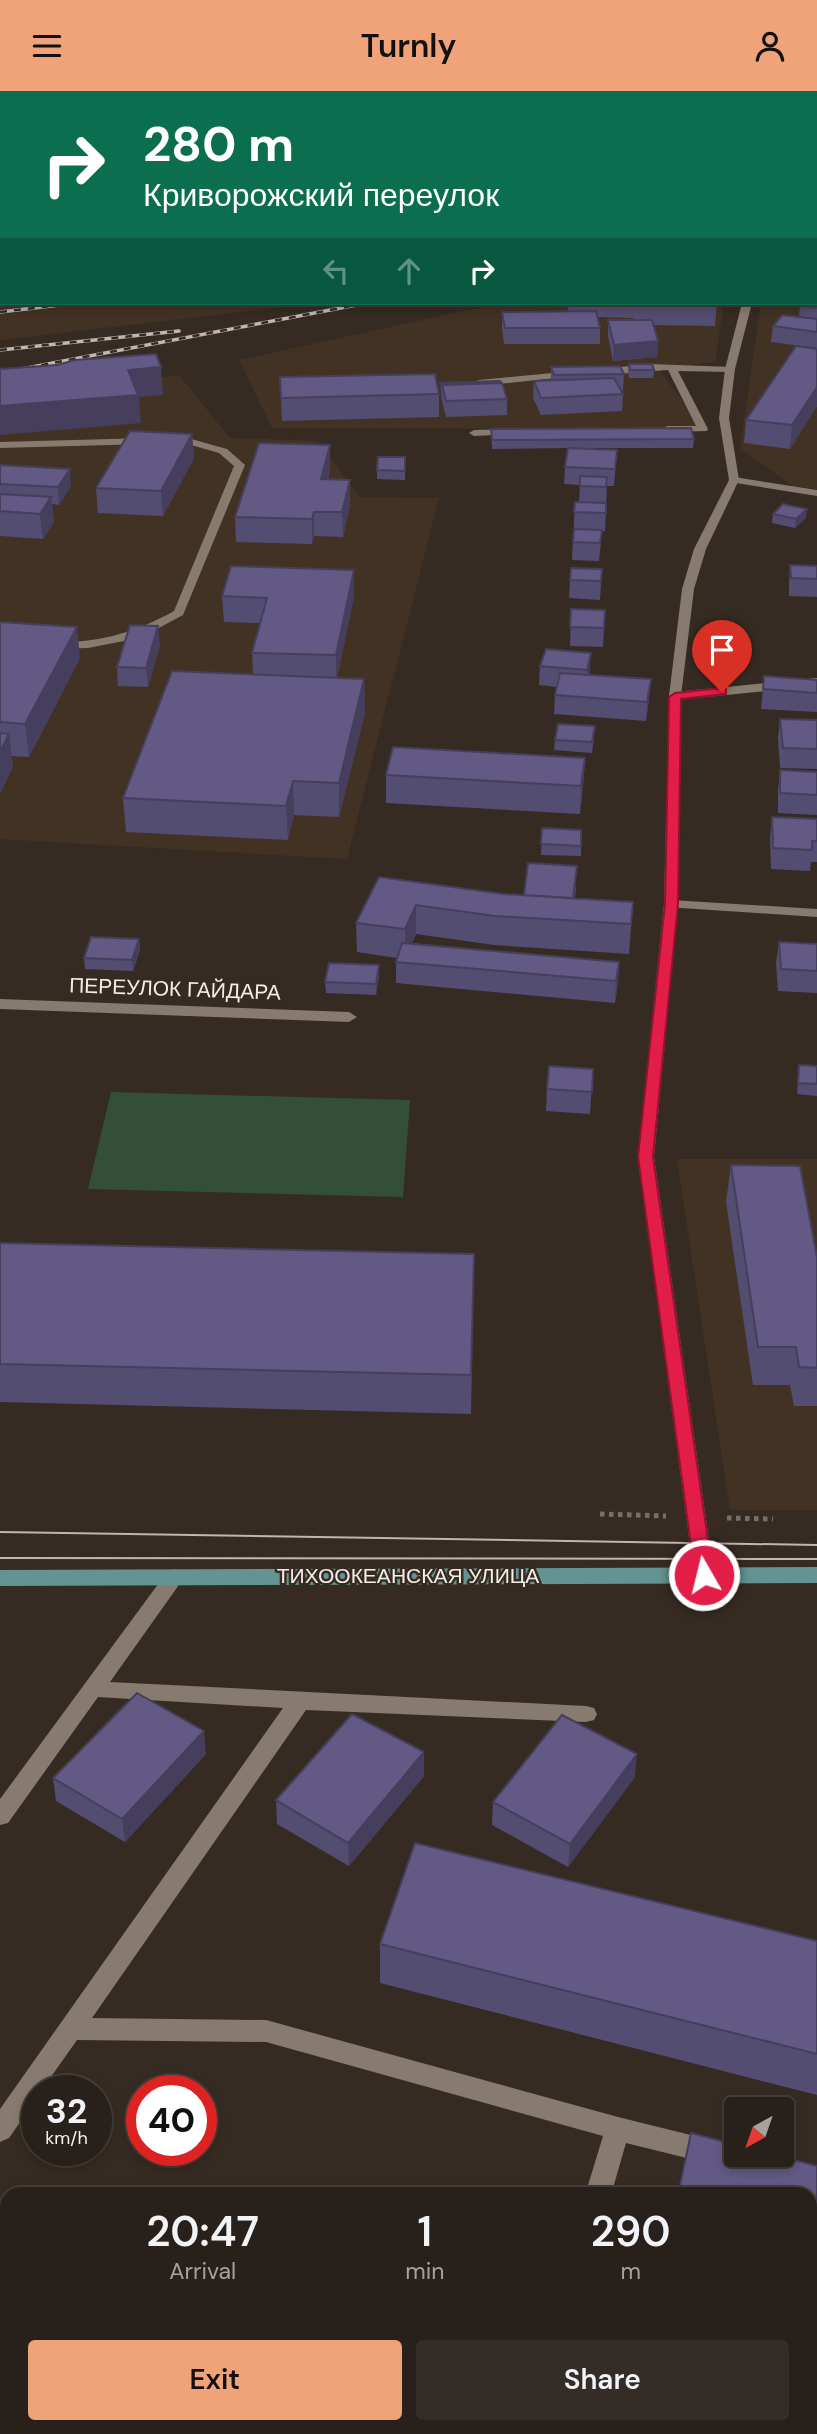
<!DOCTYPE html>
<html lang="en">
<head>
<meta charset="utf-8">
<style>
	:root { --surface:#28201a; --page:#342d27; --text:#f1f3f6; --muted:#a5a3a2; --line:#443e39; --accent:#f0a378 }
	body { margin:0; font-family:"DM Sans",sans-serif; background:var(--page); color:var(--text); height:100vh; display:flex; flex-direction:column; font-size:26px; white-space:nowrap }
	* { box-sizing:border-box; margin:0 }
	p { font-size:23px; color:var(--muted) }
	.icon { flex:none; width:38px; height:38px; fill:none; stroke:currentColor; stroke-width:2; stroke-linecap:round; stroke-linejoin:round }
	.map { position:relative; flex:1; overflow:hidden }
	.sheet { position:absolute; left:0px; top:2096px; width:817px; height:247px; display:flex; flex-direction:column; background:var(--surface); border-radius:21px 21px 0 0; box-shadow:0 4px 10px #0003,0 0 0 2px var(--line) }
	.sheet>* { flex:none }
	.guide { position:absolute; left:0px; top:0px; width:817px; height:214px; box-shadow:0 4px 10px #0003,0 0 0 2px var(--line); background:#0b6e4f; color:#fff; overflow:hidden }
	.needle { width:46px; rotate:220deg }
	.fabs { position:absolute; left:724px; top:2006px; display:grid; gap:14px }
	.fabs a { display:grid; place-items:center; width:70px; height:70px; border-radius:7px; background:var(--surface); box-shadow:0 4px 10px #0003,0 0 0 2px var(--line); font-size:35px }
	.speed { position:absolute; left:21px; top:1984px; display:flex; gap:14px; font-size:35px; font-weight:700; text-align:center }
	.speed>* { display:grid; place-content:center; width:91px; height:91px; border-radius:50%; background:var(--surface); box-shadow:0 4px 10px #0003,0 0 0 2px var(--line); line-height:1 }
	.speed small { font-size:18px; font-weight:400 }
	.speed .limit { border:10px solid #d22; background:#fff; color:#111 }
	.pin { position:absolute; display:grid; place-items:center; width:60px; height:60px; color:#fff; margin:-72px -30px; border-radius:50% 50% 50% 0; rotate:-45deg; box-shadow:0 0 7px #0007 }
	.pin .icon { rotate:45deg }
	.me { position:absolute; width:77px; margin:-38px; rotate:352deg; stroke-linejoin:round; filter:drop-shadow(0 0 5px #0008) }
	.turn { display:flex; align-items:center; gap:24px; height:147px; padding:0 28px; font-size:32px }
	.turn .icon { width:91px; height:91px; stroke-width:2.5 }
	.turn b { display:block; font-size:49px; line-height:60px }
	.lanes { display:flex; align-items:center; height:66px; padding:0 28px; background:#0003; justify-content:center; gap:35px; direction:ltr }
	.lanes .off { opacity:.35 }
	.eta { display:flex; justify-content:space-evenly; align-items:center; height:119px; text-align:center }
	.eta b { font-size:42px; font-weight:600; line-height:49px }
	.primary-button { display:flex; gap:14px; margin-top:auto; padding:14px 28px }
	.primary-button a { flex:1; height:80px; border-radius:7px; background:var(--accent); color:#111; font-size:28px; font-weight:600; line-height:80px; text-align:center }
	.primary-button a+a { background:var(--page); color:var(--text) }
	header { display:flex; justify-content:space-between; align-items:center; height:91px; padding:0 28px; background:var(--accent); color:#111; font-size:32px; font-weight:600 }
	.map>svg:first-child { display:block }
</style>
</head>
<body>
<header><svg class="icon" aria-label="menu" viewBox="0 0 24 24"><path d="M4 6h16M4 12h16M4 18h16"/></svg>Turnly<svg class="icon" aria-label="person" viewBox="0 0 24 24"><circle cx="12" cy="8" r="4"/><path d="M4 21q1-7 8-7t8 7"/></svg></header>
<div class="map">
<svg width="817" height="2343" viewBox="0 0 817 2343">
	<rect width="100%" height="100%" fill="#362b22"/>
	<path fill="#423224" d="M0 0H766V2H2V212H319L0 249Z
		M816 160H817V398L792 395 740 357 761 212H816Z
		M501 212H724L715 271 658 277 703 338 272 337 239 269Z
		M179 284 230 347 318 350 360 406 439 407 347 768 0 748V311Z
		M677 1068H817V1419H730Z"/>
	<path fill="#334f36" d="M111 1001 410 1009 403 1106 88 1098Z"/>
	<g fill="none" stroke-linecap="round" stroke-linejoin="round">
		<path stroke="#796f67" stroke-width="5" stroke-dasharray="4.5 4.5" stroke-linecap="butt" d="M600 1423 666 1425
			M727 1427 773 1428"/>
		<path fill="#877a6f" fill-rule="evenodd" d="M166 0H176L164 2Z
			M428 0H440L426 2Z
			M634 0H642V2H634Z
			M0 56H2L0 61Z
			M816 59H817V64H816Z
			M0 160H2V166H0Z
			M649 273 733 276 735 278 730 281 678 280 708 338 707 340 667 341 662 338 667 335H696L668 279 601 284 596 281 601 278Z
			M573 280 578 283 576 285 479 295 474 292 479 289Z
			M513 338 517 339V343L474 345 469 342 474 339Z
			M184 346 227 358 245 374 183 524 155 539 124 550 88 557 52 558V552L56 551C99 552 137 541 174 520L234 375 219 362 184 352 0 357V351Z
			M174 1478 181 1481 184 1486 181 1491 110 1591 586 1615 594 1617 597 1623 594 1629 586 1631 306 1619 92 1927 266 1929 618 2026 711 2049 720 2053 724 2061 720 2069 711 2073 626 2052 611 2104H585L603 2045 266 1951 77 1949 41 2000H37V2007L9 2047 0 2051V2018L283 1617 98 1606 8 1732 0 1734V1708L167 1481Z
			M541 2336H569L568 2343H540Z"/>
		<path fill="#877a6f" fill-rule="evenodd" d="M734 386 817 399V405L730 391 729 389Z
			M817 587V595L675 609 669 605 675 601Z
			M671 809 817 818V826L666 816 664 813Z
			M0 908 349 921 357 926 349 931 0 918Z"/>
		<path fill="#877a6f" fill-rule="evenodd" d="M803 0H811L803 2Z
			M742 212H752L735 278 729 327 739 389 706 458 694 498 681 605 678 813 654 1066 714 1484 711 1489 704 1492 697 1489 694 1484 638 1066 664 813 669 605 682 498 694 458 729 389 719 327 725 278Z"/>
		<path fill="#639392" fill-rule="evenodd" d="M817 1476V1492L0 1495V1479Z"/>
		<path stroke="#bfb7b0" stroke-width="2" d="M0 1441 817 1454
			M0 1467 817 1468"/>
		<g stroke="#bfb7b0" stroke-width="3.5">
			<path id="rail" d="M0 221 77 212
				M0 259 179 240
				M0 282 367 212"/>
		</g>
		<use href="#rail" stroke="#362b22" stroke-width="2.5" stroke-dasharray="7" stroke-linecap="butt"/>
	</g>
	<path fill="#544d72" d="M53 0H130L124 2H62Z
		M223 0H274L269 2H223Z
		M301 0H331L326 2H311Z
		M342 0H372L367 2H342Z
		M488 0H509L508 1 493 2Z
		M0 91H2V132H0Z
		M816 147H817V198H816Z
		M817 205V257L771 251 773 235 799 226 800 215Z
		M568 212H717L715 235 653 234 658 250 657 266 613 270 608 245V229H633V227L598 226 600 237V253H504L502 237V221H568Z
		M817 258V315L790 358 744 352 746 329Z
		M629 273 654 279 653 287H629L628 282Z
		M551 276 624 283 623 299H620L623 303 622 320 541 324 533 307 534 290 551 289Z
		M280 286 439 303V326L282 330Z
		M440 292 507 308V324L446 326 442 310Z
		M491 338 694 348 693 357H572L617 359 614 395H607L605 440H602L599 470 572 469 575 411H579L580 394 564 393 565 376 568 357 492 358Z
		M192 343 194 367 163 425 98 422 96 397Z
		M330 354V378L328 389 350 414 343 446 314 445 312 453 236 451 235 426Z
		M405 366V389L377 388V379Z
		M0 374 71 395 59 414 52 413 54 431 43 448 0 445Z
		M773 423 806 427 795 437 772 432Z
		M790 474 817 475V506L789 505V492Z
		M602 478 600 509 569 507 570 489Z
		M222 505H354L337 587 364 588 365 621 339 726 294 724 288 749 126 741 123 707 253 583 252 562 260 532 224 531Z
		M571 518 605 519 603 556 570 555Z
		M0 531 80 567 29 666 11 665 13 676 0 703Z
		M160 554 148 596 118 595 117 576Z
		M546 558 590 581V584L649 607 646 630 554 623 555 604 557 596 539 594 540 575Z
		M764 585 817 589V621L761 618Z
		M780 628 817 629V678L780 677 778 647Z
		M594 646 592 662 554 659 555 649Z
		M585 667 583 695 580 723 386 712V684Z
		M780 679 817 681V724L778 722V699Z
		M772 726 817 728V771H811L810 780 771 778 770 746Z
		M542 737 581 755V765L541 764Z
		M379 786 504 803 524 804 576 795 575 807 633 811 629 863 494 854 416 843 412 852 619 871 618 892 615 912 396 892V871L397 867 357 861 356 832Z
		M139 848 140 859 133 880 85 878 84 867Z
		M779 851 817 853V902L778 900 776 872Z
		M379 874V885L376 904 326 902 325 891Z
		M799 974 817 975V1005L797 1003Z
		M593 978 590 1023 546 1020 547 998Z
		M731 1074 817 1166V1315H794L790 1294H753L726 1111Z
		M0 1152 474 1163 471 1323 0 1311Z
		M424 1661V1685L349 1775 277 1733 276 1709Z
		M206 1663 125 1751 56 1710 53 1687Z
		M635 1686 568 1776 492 1734 493 1711Z
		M817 1850V2004L380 1892V1853Z"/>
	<path fill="#453e5c" d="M99 0H130L124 2H99Z
		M247 0H274L269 2H247Z
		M356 0H372L367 2H356Z
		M658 250 657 266 613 270 614 254Z
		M161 276 163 304 139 306 141 332 0 344V315L128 279Z
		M817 296V315L790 358 792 334Z
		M192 343 194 367 163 425 161 400Z
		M330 354V378L321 413V388Z
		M70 378 71 395 59 414 58 396Z
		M350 389V414L343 446 342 421Z
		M51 406 54 431 43 448 40 423Z
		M807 418 806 427 795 437 796 428Z
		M314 421V445L312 453V428Z
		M354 479V505L336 591V564Z
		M158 535 160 554 148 596 146 577Z
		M77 536 80 567 29 666 25 633Z
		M591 562 590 581 586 598 587 579Z
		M364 588 365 621 339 726V692Z
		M651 588 649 607 646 630 647 611Z
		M9 643 13 676 0 703V661Z
		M585 667 583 695 580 723 581 695Z
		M293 690 294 724 288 749 286 715Z
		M416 814V843L405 868V838Z
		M139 848 140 859 133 880 132 869Z
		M619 871 618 892 615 912 616 890Z
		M379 874V885L376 904V893Z
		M204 1640 206 1663 125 1751 122 1728Z
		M424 1661V1685L349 1775 348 1752Z
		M637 1663 635 1686 568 1776 570 1753Z"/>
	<path fill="#625984" stroke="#453e5c" stroke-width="2" d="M0 91H2V112H0Z
		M816 147H817V159H816Z
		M816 205H817V217L800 215 802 212H816Z
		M645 212H717V214Z
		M596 220 600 237H505L502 221Z
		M782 224 817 228V241L773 235Z
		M608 229H652L658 250 614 254Z
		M796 255 817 258V296L792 334 746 329Z
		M156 263 161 276 128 279 138 304 0 315V278L57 274 75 269Z
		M629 273H652L654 279H630Z
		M620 275 624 283 554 284 551 276Z
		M435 283 439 303 281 307 280 286Z
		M614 287 623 303 541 307 534 290Z
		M500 290 501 292 442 294V297L440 292Z
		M502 292 507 308 446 310 442 294Z
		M691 337 694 348 492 349 491 338Z
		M130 340 192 343 161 400 96 397Z
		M259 352 330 354 321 388 350 389 342 421H314L312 428 235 426Z
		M568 357 617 359 615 378 565 376Z
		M378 366H405V380L377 379Z
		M0 374 70 378 58 396 0 393Z
		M580 385 607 386 606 396 580 395Z
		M0 403 51 406 40 423 0 420Z
		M575 411 606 412V422L574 421Z
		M783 413 807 418 796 428 773 423Z
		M574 438 602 439 600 452 573 451Z
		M790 474 817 475V488L791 487Z
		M231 475 354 479 336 564 252 562 267 507 222 505Z
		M571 477 602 478 601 490 570 489Z
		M571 518 605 519 604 537 570 536Z
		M0 531 77 536 25 633 0 631Z
		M130 534 158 535 146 577 117 576Z
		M546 558 591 562 587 579 540 575Z
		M172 580 364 588 339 692 293 690 286 715 123 707Z
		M560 582 651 588 647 611 555 604Z
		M764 585 817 589V602L763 598Z
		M780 628 817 629V658L783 657Z
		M558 633 595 635 592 651 555 649Z
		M0 642 9 643 0 661Z
		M393 656 585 667 581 695 386 684Z
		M780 679 817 681V704L780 702Z
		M772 726 817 728V750H812V759L773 757Z
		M542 737 581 739V755L541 753Z
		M528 772 577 775 573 807 524 804Z
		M379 786 504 803 633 811 631 833 495 825 416 814 405 838 356 832Z
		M91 846 139 848 132 869 84 867Z
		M779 851 817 853V880L781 878Z
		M402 852 619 871 616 890 396 871Z
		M329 872 379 874 376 893 325 891Z
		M799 974 817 975V993L798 992Z
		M549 975 593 978 592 1001 547 998Z
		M731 1074 800 1075 817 1166V1277L799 1276 796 1256H758Z
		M0 1152 474 1163 471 1284 0 1273Z
		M137 1602 204 1640 122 1728 53 1687Z
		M352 1623 424 1661 348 1752 276 1709Z
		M562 1624 637 1663 570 1753 493 1711Z
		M415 1752 817 1850V1963L380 1853Z
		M691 2042 737 2054V2063H771L817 2075V2183L810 2225V2104H678Z
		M629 2336H793L792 2343H628Z"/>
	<path fill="#e11d48" stroke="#92132f" stroke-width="2" d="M722 597 726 598V603L681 608 678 813 653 1066 713 1484 711 1488H698L695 1484 638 1066 665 813 669 606 675 602Z"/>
	<g text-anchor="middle" stroke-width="5" stroke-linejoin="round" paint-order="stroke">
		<g font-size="21" fill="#f4ece6" stroke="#362b22">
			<text transform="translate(175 898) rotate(2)" y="7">ПЕРЕУЛОК ГАЙДАРА</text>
			<text x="408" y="1492">ТИХООКЕАНСКАЯ УЛИЦА</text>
		</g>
	</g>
</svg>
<div class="fabs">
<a><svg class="needle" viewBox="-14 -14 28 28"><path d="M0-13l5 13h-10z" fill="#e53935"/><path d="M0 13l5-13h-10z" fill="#a5a3a2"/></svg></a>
</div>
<div class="speed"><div>32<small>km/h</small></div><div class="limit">40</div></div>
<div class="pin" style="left:722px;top:601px;background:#d93025"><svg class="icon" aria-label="arrive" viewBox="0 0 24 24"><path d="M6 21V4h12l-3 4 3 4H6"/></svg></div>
<svg class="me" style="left:704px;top:1484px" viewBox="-20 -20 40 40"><circle r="17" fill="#e11d48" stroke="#fff" stroke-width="3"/><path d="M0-11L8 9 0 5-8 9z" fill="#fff"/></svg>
<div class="guide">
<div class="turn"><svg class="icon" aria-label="right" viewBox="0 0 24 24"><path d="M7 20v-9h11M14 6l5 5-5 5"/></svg><div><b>280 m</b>Криворожский переулок</div></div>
<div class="lanes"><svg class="icon off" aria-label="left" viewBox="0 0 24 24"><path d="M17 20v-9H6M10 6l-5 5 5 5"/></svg><svg class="icon off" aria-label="ahead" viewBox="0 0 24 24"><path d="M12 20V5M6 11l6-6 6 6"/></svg><svg class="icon" aria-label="right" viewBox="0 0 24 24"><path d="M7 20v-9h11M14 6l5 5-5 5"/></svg></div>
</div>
<section class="sheet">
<div class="eta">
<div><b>20:47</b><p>Arrival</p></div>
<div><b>1</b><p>min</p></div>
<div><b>290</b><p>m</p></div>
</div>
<div class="primary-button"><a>Exit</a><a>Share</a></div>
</section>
</div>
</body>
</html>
